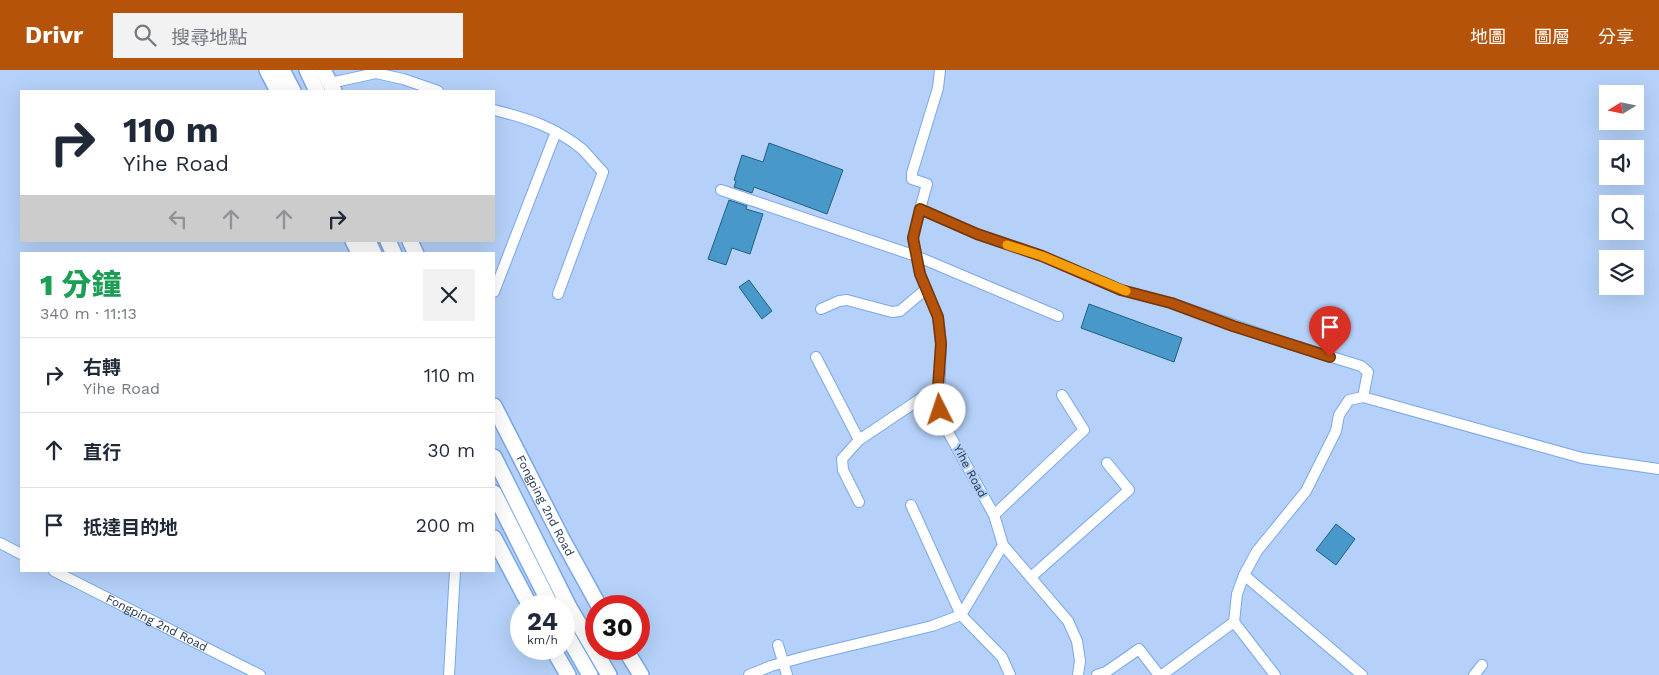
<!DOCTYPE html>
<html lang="zh-TW">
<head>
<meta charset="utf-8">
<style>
	:root { --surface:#fff; --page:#f2f2f3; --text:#1f2937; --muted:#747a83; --line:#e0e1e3; --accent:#b45309 }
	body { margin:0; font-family:"Work Sans","Noto Sans TC",sans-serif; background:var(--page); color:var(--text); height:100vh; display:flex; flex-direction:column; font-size:19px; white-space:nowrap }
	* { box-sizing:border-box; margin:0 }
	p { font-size:16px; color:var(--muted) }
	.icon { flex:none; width:28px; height:28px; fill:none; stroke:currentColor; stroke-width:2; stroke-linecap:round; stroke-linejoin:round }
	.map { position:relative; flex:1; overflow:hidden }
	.sheet { position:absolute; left:20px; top:182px; width:475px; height:320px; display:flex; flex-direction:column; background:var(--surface); border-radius:0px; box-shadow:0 5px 20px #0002 }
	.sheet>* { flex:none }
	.banner { position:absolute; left:20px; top:20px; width:475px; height:152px; border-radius:0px; box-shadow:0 5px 20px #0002; background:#fff; color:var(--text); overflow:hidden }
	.needle { width:32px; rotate:260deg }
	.buttons { position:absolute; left:1599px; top:15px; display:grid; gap:10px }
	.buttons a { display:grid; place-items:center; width:45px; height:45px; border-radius:0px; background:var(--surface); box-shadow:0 5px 20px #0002; font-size:25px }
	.speed { position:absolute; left:510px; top:525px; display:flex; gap:10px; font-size:25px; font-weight:700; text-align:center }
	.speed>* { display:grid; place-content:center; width:65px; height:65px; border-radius:50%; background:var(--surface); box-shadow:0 5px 20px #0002; line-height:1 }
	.speed small { font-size:12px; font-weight:400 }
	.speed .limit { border:8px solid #d22; background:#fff; color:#111 }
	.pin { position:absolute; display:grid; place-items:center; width:42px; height:42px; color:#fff; margin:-51px -21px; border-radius:50% 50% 50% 0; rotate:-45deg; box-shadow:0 0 5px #0007 }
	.pin .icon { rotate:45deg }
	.me { position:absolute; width:55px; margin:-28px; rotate:356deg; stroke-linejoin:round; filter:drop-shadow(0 0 4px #0008) }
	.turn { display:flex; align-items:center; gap:18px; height:105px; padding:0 20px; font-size:22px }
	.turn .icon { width:65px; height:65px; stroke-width:2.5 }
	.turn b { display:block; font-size:35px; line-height:42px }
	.lanes { display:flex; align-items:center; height:48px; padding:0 20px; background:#0003; justify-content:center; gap:25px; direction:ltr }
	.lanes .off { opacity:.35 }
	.round { display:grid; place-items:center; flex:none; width:52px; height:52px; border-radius:0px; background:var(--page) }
	.head { display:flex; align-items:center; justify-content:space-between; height:85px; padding:0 20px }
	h1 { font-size:30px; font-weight:800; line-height:38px; color:#1e9e55 }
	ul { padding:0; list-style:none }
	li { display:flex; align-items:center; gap:15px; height:75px; padding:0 20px; border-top:1px solid var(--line) }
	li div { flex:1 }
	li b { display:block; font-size:19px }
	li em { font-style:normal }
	header { display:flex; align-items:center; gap:30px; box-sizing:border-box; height:70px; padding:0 25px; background:var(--accent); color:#fff }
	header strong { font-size:24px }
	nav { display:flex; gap:28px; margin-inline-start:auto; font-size:18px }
	.search { width:350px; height:45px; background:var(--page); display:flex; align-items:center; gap:12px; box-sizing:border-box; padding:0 18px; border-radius:0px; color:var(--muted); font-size:19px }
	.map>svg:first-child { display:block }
</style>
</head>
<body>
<header>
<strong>Drivr</strong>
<div class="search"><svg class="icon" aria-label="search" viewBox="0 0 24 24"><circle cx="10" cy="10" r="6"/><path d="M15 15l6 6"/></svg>搜尋地點</div>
<nav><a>地圖</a><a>圖層</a><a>分享</a></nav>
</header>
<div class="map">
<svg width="1659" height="605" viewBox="0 0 1659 605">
	<rect width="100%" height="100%" fill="#b5d1f9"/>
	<path fill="#4899ca" stroke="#205f84" d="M769 73 843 100 827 144 754 117 752 123 734 117 736 111 734 110 742 85 763 92Z
		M729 130 747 136 746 139 763 144 750 184 732 178 726 195 708 189Z
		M749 210 772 241 762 249 739 217Z
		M1089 234 1182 268 1174 292 1081 258Z
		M1336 454 1355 469 1336 495 1316 480Z"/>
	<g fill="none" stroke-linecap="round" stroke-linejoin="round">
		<g stroke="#7aa7e8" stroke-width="12">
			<g id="street">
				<path d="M330 13 376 3 403 9 438 21"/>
				<path d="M494 40C527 48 555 57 582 79 589 86 596 95 603 102L558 224"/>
				<path d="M721 120 916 186 1058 246"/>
				<path d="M920 139 927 114 912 109V103L938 18 940 0"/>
				<path d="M494 222 556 62"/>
				<path d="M821 239 839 231 847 230 892 242 900 241 926 219"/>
				<path d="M816 287 859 370"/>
				<path d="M859 432 843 400 842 389 859 370 938 317"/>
				<path d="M911 435 961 545 1002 587 1010 605"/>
				<path d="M994 445 1084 360 1062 325"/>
				<path d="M0 473 21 484"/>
				<path id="s1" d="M54 501 260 605"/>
				<path d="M1244 505 1362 605"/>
				<path d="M1031 507 1129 420 1107 393"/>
				<path d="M1234 552 1275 605"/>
				<path d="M778 575 787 605"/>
				<path d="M449 605 455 501"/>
				<path d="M749 605 771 596 811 585 932 556 961 545 1003 475"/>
				<path d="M1078 605 1080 591 1077 571 1068 551 1003 475 994 445 942 351 939 330 941 274 938 247 920 204 913 169 920 139 977 164 1042 186 1121 220 1171 233 1280 271 1361 296 1368 302 1363 327"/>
				<path d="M1097 605 1106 602 1139 579 1159 605"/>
				<path d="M1162 605 1234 552 1237 524 1244 505 1257 481 1306 421 1336 361 1339 345 1349 330 1363 327 1582 388 1659 399"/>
				<path d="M1474 605 1482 595"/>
			</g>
		</g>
		<g stroke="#7aa7e8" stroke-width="18">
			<g id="primary">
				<path d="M267 0 278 21"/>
				<path d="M282 0 293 21"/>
				<path d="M307 0 317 21"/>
				<path d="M323 0 334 21"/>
				<path d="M353 171 360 184"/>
				<path d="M368 171 374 184"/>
				<path d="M388 171 394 184"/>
				<path d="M410 171 416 184"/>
				<path id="s2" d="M494 336 561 467 599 536"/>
				<path d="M494 387 569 537 609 605"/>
				<path d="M494 423 551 536"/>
				<path d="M494 468 530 536"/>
				<path d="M564 560 590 605"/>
				<path d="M553 579 568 605"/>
				<path d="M625 579 641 605"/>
			</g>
		</g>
		<use href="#street" stroke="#fff" stroke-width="10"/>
		<use href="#primary" stroke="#fff" stroke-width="15"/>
	</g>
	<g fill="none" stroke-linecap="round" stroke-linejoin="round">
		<g stroke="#753606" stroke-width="12">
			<path id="route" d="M940 340 938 317 941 274 938 247 920 204 913 168 920 139 977 164 1042 186 1121 220 1171 233 1233 256 1330 287"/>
		</g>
		<use href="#route" stroke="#b45309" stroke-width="9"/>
		<path stroke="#f59e0b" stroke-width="9" d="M1007 175 1042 186 1126 221"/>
	</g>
	<g text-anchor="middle" stroke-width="4.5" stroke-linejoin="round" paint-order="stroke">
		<g font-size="12" fill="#22344f" stroke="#b5d1f9">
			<text transform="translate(970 401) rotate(62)" y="4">Yihe Road</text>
			<text dy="4" stroke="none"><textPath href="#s2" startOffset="112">Fongping 2nd Road</textPath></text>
			<text dy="4" stroke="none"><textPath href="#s1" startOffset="115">Fongping 2nd Road</textPath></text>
		</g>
	</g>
</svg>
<div class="buttons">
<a><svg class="needle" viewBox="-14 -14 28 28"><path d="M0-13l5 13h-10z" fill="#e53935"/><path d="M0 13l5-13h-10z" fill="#747a83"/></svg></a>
<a><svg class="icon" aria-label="sound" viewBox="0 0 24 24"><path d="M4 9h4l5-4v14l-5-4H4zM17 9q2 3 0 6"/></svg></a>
<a><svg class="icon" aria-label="search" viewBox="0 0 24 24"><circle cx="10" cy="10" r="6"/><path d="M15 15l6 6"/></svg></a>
<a><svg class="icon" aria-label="layers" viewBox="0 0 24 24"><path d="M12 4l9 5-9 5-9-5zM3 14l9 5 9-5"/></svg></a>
</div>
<div class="speed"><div>24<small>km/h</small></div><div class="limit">30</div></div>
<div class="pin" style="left:1330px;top:287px;background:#d93025"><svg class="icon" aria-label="arrive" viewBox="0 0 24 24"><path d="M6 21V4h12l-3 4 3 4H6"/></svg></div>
<svg class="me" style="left:940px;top:340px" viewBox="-20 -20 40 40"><circle r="19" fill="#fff"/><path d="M0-13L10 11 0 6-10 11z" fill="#b45309"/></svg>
<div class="banner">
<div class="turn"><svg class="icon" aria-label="right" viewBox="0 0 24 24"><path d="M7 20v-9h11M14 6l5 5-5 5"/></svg><div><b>110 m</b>Yihe Road</div></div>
<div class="lanes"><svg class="icon off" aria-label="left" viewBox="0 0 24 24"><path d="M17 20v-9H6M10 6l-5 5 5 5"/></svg><svg class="icon off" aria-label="ahead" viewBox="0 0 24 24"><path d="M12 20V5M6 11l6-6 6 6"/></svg><svg class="icon off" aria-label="ahead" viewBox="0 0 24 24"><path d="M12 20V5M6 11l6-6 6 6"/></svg><svg class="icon" aria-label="right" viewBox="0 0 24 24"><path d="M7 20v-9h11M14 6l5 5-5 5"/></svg></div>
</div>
<section class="sheet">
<div class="head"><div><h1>1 分鐘</h1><p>340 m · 11:13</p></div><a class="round"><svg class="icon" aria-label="close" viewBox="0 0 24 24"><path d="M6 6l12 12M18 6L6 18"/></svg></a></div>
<ul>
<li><svg class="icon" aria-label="right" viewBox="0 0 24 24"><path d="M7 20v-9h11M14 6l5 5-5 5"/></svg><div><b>右轉</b><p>Yihe Road</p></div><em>110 m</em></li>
<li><svg class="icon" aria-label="ahead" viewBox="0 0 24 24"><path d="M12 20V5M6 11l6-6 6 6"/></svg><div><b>直行</b></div><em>30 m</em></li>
<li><svg class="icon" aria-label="arrive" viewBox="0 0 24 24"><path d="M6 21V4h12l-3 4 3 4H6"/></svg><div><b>抵達目的地</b></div><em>200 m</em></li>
</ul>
</section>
</div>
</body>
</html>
